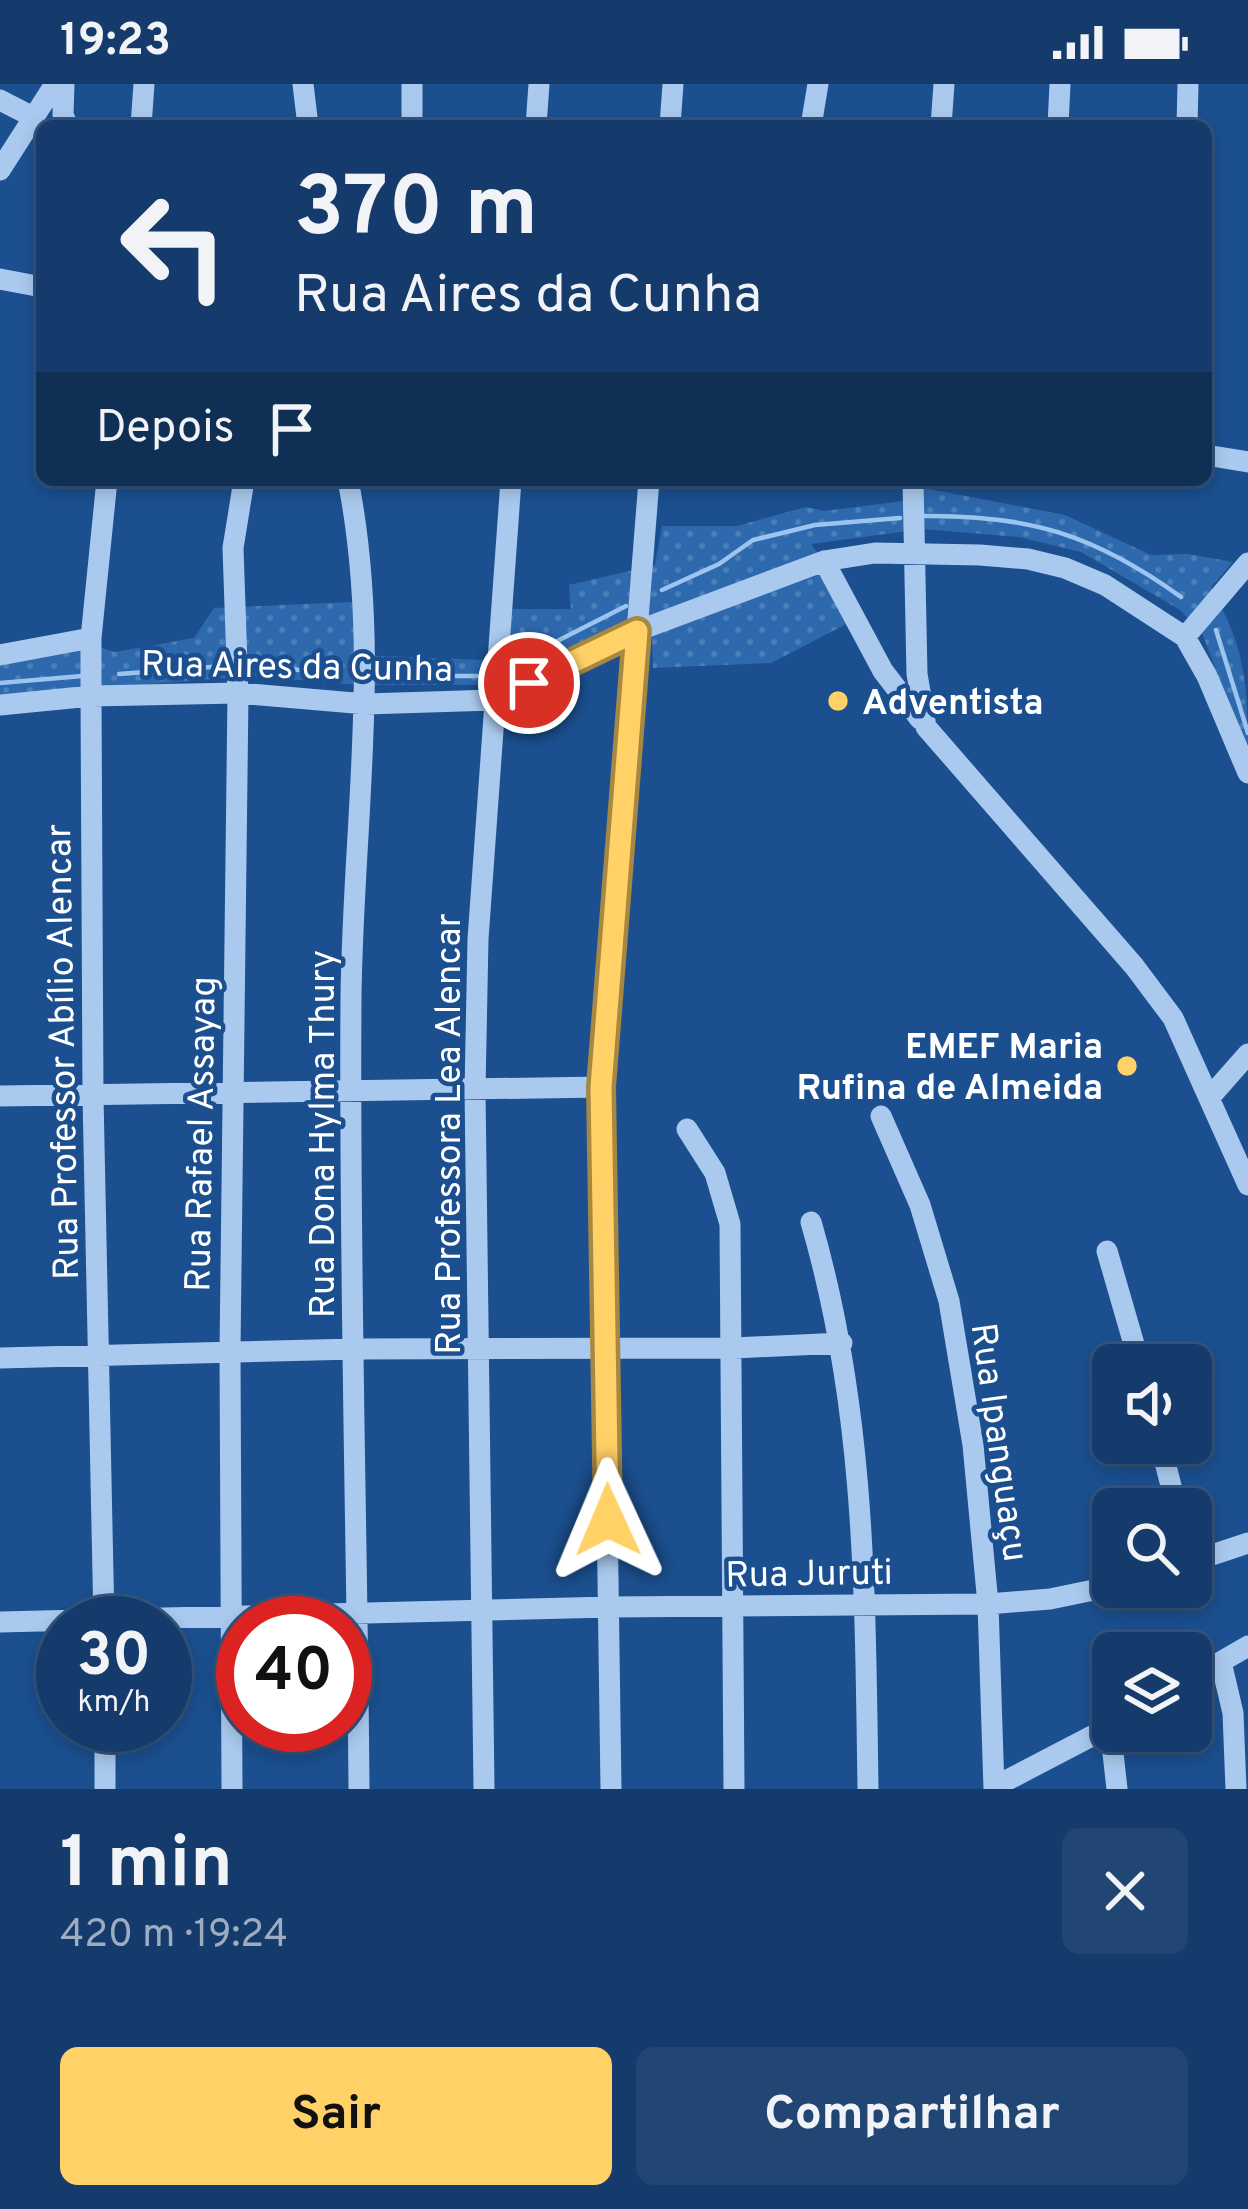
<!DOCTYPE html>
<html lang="pt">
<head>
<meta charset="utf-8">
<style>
	:root { --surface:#143b6b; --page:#214673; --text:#f1f3f6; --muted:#9dadc1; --line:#33557e; --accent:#ffd166 }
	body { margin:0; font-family:Overpass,sans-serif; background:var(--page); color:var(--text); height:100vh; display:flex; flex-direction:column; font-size:45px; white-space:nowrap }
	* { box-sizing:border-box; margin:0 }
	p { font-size:39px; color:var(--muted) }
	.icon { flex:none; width:66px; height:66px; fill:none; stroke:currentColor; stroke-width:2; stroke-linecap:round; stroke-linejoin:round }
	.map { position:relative; height:1705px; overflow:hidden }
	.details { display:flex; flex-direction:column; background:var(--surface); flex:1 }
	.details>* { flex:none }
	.banner { position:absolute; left:36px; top:36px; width:1176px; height:366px; border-radius:18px; box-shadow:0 6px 18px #0003,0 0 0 3px var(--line); background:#143b6b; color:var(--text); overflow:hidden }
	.fabs { position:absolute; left:1092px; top:1260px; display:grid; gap:24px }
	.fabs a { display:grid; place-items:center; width:120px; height:120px; border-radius:18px; background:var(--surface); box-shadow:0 6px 18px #0003,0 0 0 3px var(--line); font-size:60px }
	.speed { position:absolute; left:36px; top:1512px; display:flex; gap:24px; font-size:60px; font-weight:700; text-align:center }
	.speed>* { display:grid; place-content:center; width:156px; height:156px; border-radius:50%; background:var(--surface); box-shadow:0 6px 18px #0003,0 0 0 3px var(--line); line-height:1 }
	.speed small { font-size:30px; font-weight:400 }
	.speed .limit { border:18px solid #d22; background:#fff; color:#111 }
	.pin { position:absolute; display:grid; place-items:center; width:102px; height:102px; color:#fff; margin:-51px; border:6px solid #fff; border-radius:50%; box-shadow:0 3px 12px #0007 }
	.me { position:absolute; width:132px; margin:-66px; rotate:359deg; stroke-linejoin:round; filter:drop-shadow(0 0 9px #0008) }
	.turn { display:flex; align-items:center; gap:42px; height:252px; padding:0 60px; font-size:54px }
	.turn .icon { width:156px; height:156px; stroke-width:2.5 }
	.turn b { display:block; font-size:84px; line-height:102px }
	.then { display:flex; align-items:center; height:114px; padding:0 60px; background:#0003; gap:24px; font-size:45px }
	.round { display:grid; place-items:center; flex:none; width:126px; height:126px; border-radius:18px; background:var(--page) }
	.overview { display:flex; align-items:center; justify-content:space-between; height:204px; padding:0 60px }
	h1 { font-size:72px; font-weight:700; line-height:90px }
	.button { display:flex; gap:24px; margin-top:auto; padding:24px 60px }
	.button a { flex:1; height:138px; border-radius:18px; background:var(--accent); color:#111; font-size:48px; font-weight:700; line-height:138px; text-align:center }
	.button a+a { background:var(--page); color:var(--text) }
	.status { display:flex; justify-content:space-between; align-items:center; height:84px; padding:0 60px; background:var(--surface); direction:ltr }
	.status svg { height:33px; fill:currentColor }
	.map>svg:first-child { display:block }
</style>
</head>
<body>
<div class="status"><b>19:23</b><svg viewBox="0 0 49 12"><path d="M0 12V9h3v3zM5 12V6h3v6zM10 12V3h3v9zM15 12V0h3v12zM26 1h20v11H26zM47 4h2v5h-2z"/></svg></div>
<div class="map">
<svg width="1248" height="1705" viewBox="0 0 1248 1705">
	<defs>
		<pattern id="park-dots" width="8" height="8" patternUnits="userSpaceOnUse" patternTransform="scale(3)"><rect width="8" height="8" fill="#2e69ad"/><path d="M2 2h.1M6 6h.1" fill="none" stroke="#4d80b9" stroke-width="1.8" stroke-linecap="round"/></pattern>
	</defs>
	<rect width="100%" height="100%" fill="#1b4f8f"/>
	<path fill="url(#park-dots)" d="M924 404 1065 431 1151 471 1188 470 1233 478 1211 503C1246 567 1248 599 1248 670L1202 549 1180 526 1081 468 1019 453 923 445 811 460 862 532 771 579 653 584 652 552 629 535 488 601H357L253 592 0 612V573L83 558 115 568 194 554 214 524 352 518 356 571 484 576 509 571 512 525H571L569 501 655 481 662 442H737L806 423 824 427 903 417Z"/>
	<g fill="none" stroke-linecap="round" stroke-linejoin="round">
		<path stroke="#9cc4f0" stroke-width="4.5" d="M924 432C1030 431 1095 451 1181 513
			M662 506 719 480 753 456 815 441 900 434
			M1216 546 1248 649
			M520 576 626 522
			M260 582 338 590
			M119 590 224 582
			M393 592H477
			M0 599 82 592"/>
		<path stroke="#a9c9ee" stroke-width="21" d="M64 0 63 31 68 42
			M303 0 308 42
			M412 0V42
			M0 16 35 34
			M141 42 144 0
			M536 42 539 0
			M670 42 673 0
			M811 42 818 0
			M941 42 944 0
			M1058 42 1060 0
			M1187 42 1188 0
			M0 86 55 0
			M0 195 42 203
			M1206 371 1248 378
			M348 396C382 567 353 741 351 913 349 1177 357 1441 359 1705
			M913 396 917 590 926 643 1134 882 1173 934 1248 1101
			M824 477 883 587 920 635
			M1185 553 1248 479
			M0 571 91 554
			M0 621 91 612 238 609 366 620 493 616 637 547 824 477 875 469 980 471 1028 475 1065 484 1105 501 1185 553 1207 592 1248 689
			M0 1012 601 1003
			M1210 1013 1248 970
			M881 1032 920 1121 949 1217 973 1361 988 1520 994 1705
			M687 1045 715 1089 730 1140 734 1705
			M811 1138C866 1327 865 1510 868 1705
			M1107 1167 1140 1281
			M0 1274 355 1265 734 1264 842 1259
			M1160 1359 1177 1425
			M1191 1478 1248 1459
			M0 1538 610 1523 988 1520 1050 1515 1113 1502
			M104 1539 93 1012 91 612V554L107 396
			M1221 1578 1233 1629 1236 1705
			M1191 1595 1248 1562
			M105 1641V1705
			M1110 1642 1117 1705
			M994 1703 1113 1641
			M232 1705 230 1267 238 609 233 464 244 396
			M484 1705 475 1006 478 855 511 396
			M611 1705 601 1003 649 396"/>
	</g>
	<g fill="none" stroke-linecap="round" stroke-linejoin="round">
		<g stroke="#a68842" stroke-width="30">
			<path id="route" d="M529 599 637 547 601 1003 608 1436"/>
		</g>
		<use href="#route" stroke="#ffd166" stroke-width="21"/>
	</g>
	<g fill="#ffd166" stroke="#1b4f8f" stroke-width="4.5">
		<circle cx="838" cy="617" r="12"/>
		<circle cx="1127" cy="982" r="12"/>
	</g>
	<g text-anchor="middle" stroke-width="9" stroke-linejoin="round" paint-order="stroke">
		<g font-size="36" fill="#fff" stroke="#1b4f8f">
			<text transform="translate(297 581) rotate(1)" y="13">Rua Aires da Cunha</text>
			<text transform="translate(61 968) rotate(-91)" y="13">Rua Professor Abílio Alencar</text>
			<text transform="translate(199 1050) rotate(-89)" y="13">Rua Rafael Assayag</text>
			<text transform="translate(321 1050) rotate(-90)" y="13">Rua Dona Hylma Thury</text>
			<text transform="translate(447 1050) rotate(-90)" y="13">Rua Professora Lea Alencar</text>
			<text transform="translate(1001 1358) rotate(82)" y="13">Rua Ipanguaçu</text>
			<text transform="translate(809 1488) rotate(-1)" y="13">Rua Juruti</text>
		</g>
		<g font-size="36" font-weight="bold" fill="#fff" stroke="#1b4f8f" text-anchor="start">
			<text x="862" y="630">Adventista</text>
			<text x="1103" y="974" text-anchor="end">EMEF Maria<tspan x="1103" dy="41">Rufina de Almeida</tspan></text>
		</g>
	</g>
</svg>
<div class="fabs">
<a><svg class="icon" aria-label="sound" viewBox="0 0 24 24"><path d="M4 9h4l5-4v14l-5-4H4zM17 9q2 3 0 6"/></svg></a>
<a><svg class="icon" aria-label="search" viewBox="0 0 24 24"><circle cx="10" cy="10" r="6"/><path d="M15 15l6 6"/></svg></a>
<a><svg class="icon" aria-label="layers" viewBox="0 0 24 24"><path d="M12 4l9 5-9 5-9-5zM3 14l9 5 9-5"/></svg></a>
</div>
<div class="speed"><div>30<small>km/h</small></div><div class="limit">40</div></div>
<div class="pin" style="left:529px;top:599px;background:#d93025"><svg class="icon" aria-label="arrive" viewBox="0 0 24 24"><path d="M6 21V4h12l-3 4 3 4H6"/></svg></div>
<svg class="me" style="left:608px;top:1436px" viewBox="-20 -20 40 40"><path d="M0-17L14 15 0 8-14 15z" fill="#ffd166" stroke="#fff" stroke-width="4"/></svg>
<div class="banner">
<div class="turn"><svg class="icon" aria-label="left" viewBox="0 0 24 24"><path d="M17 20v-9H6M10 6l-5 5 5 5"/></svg><div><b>370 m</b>Rua Aires da Cunha</div></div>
<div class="then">Depois<svg class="icon" aria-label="arrive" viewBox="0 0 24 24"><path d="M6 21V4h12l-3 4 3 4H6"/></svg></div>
</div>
</div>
<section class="details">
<div class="overview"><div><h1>1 min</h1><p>420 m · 19:24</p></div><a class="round"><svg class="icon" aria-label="close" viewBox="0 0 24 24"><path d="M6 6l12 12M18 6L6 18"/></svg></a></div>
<div class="button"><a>Sair</a><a>Compartilhar</a></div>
</section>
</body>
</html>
